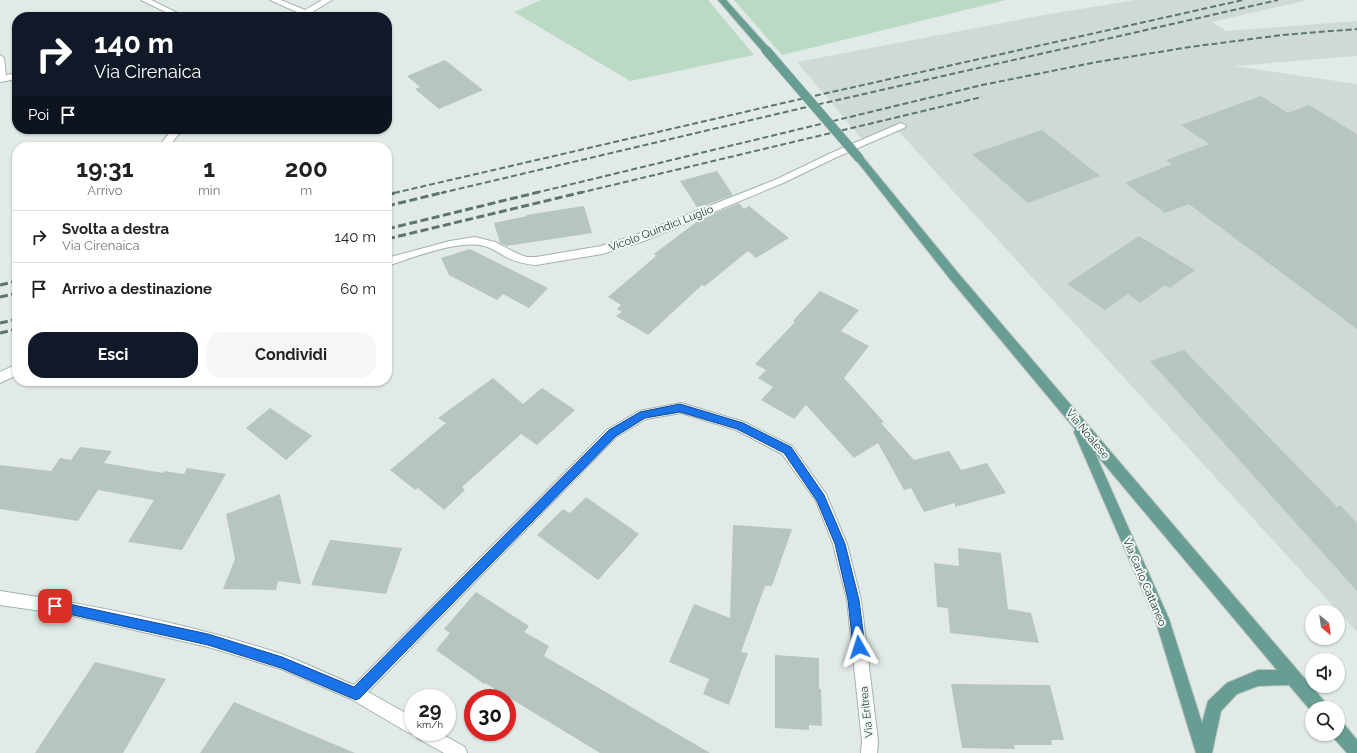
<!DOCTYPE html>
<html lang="it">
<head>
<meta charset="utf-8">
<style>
	:root { --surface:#fff; --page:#f6f6f6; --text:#222; --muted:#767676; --line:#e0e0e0; --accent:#111827 }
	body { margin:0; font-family:Raleway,sans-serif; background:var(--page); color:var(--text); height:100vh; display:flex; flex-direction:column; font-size:15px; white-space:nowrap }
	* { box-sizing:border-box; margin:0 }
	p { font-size:13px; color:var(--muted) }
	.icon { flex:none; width:22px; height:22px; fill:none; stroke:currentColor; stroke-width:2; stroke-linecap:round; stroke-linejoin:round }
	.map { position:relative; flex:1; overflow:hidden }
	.sheet { position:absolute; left:12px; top:142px; width:380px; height:244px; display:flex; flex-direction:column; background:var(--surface); border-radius:16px; box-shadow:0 1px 3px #0004 }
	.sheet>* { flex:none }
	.banner { position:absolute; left:12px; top:12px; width:380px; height:122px; border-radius:16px; box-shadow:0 1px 3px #0004; background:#111827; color:#fff; overflow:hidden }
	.needle { width:26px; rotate:151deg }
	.fabs { position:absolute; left:1305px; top:605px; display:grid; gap:8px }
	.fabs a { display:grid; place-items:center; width:40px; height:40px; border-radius:50%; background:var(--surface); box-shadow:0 1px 3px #0004; font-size:20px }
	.speed { position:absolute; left:404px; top:689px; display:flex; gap:8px; font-size:20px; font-weight:700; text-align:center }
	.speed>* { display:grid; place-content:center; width:52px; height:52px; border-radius:50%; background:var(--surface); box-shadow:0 1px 3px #0004; line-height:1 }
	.speed small { font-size:10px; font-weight:400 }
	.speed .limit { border:6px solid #d22; background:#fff; color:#111 }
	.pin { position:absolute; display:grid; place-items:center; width:34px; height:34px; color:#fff; margin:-17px; border-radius:8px; box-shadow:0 2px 6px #0006 }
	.me { position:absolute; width:44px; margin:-22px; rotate:354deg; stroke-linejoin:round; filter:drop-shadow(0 0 3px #0008) }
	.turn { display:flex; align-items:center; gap:14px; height:84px; padding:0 16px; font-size:18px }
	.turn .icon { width:52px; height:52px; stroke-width:2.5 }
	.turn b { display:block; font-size:28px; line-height:34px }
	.then { display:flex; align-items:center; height:38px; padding:0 16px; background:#0003; gap:8px; font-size:15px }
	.eta { display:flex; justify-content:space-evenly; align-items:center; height:68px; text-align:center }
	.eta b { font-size:24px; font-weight:700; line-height:28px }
	.action { display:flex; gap:8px; margin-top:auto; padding:8px 16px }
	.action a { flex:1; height:46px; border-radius:16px; background:var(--accent); color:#fff; font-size:16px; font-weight:700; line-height:46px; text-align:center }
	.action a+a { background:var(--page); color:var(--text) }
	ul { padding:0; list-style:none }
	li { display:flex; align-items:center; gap:12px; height:52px; padding:0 16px; border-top:1px solid var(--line) }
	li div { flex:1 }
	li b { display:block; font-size:15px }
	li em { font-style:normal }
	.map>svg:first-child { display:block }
</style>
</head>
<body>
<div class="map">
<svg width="1357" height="753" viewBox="0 0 1357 753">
	<rect width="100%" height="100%" fill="#e1eae7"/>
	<path fill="#cfdad6" d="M1135 0H1308L1212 22 1226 31 1357 21V56L1234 66 1357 84V632L899 132 862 139 797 62 1044 15Z"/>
	<path fill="#bbdac6" d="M541 0H708L754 55 630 81 514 12Z
		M734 0H1006L782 55Z"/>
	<path fill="#b6c5c0" d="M445 60 483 90 439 109 415 89 420 87 407 76Z
		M1261 96 1288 113 1309 105 1357 134V329L1189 204 1165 213 1125 183 1172 164 1166 160 1209 144 1181 125Z
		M1042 130 1100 176 1028 203 972 154Z
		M717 171 733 195 706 205 697 207 680 181Z
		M739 203 744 209 749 206 789 238 756 258 748 251 705 286 702 285 648 335 616 316 622 312 617 309 621 305 608 297 656 256 654 254 699 220Z
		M584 206 592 233 507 246 500 243 494 223 527 216 526 215Z
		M1139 236 1195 270 1170 288 1165 285 1140 303 1128 294 1105 310 1067 284Z
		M470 249 548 288 529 308 503 294 497 300 449 275 441 258Z
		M820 291 859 310 841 331 869 346 844 378 884 422 881 423 914 460 949 451 961 470 987 463 1006 493 955 507V503L924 512 911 488 904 490 878 443 854 458 806 405 794 419 761 400 773 387 758 378 766 370 755 364 795 322 793 321Z
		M1184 350 1337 507 1340 505 1357 523V591L1150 361Z
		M493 378 523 404 542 388 575 410 537 445 521 434 462 487 465 490 444 510 418 488 415 490 390 470 446 423 438 418Z
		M270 408 312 436 286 460 246 428Z
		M80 447 112 451 104 463 163 473 164 471 184 474 187 468 226 474 182 550 128 542 154 500 98 490 78 521 0 509V465L51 471 60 458 71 460Z
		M280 494 301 584 278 581 276 590 223 589 235 559 226 514Z
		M586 497 639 534 598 580 537 535 563 509 570 513Z
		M733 525 792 529 772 586H765L741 652 748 653 729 705 703 694 709 679 669 662 694 604 730 618Z
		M330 540 402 548 386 594 311 585Z
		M958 548 1001 553 1008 609 1031 613 1039 643 950 633 948 608 937 607 934 563 959 566Z
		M476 592 529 626 524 632 549 646 544 656 710 753H600L485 683 484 684 436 650 450 633 444 629Z
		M775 655 819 658V689H821L822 726 809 725V730L775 728Z
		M95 662 166 679 123 753H35Z
		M951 684 1050 685 1064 740H1051L1052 745H1014L1015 749 962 748Z
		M234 702 355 753H200Z"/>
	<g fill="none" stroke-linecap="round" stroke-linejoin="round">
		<g stroke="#a4b2ae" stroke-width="2">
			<path id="minor" d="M141 0H151L186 17H176Z
				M270 0H281L305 10 322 0H332L304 17H297L299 13Z
				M0 55 4 58 6 75 17 73V79L0 82Z
				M901 123 906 126 904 128 837 157 783 183 644 241 602 254 536 265C525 264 516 262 506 257 499 253 492 248 484 246 459 239 412 258 387 266V258L450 241 475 237 495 242 518 254 527 257H536L601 246 636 235 777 179 831 153Z
				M173 129H183L168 147H158Z
				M17 364V375L0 383V372Z
				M681 403 744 422 792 446 826 494 847 544 861 600 878 741 877 753H861L862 741 847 600 833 544 816 501 782 454 736 430 681 413 646 419 616 437 368 692 413 717V732H438L465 747 467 753H444L417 738 415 733 413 734 407 732 351 699 281 669 208 647 69 615 0 605V591C93 605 192 624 281 654 306 663 330 675 354 685L608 429 639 411Z"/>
		</g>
		<g stroke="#bdc4c2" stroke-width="2">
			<path id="major" d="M718 0H726L769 48 770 50 769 52H763Z
				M859 155 862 156 958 273 1299 672 1325 702 1327 708H1312V712L1289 685 1258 686 1237 694 1221 711 1212 753H1196L1155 619 1074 432 1075 429 950 279 856 160 854 158 856 156ZM1095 453 1277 670H1258L1227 683 1208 701 1202 723 1169 619Z
				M1338 722 1344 724 1357 740V753H1347L1332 736V734H1338Z"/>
		</g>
		<use href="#minor" fill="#fff" fill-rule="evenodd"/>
		<use href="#major" fill="#689d93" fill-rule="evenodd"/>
		<path stroke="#5d7570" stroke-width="2" stroke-dasharray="6 3" stroke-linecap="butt" d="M394 193 805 98 1243 0
			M441 193 811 106 1278 0
			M535 193 982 85 1097 62 1190 47 1282 35 1357 29
			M579 193 982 97"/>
		<path stroke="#5d7570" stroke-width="3" stroke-dasharray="8 3.5" stroke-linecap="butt" d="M387 195 399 192
			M387 206 445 192
			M387 229 539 192
			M387 239 583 192
			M0 285 17 281
			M0 297 17 293
			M0 323 17 319
			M0 333 17 329"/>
		<g stroke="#bdc4c2" stroke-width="10" stroke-linecap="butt">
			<path id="major-bridge" d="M766 50 859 158"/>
		</g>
		<use href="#major-bridge" stroke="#689d93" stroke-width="9"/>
	</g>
	<path fill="#1a73e8" stroke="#114b97" d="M680 404 743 423 791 447 824 495 845 544 859 600 865 647 863 651 859 652 855 651 853 647 848 600 835 544 817 501 784 453 737 429 680 412 645 418 616 436 360 698 356 700 281 668 208 645 55 611 51 610 49 606 51 602 55 601 208 634 282 657 354 687 609 430 640 412Z"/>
	<g text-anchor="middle" stroke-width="4" stroke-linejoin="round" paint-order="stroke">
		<g font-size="11" fill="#223a35" stroke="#f1f7f4">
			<text transform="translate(661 228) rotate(-21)" y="4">Vicolo Quindici Luglio</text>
			<text transform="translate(1088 434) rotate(50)" y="4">Via Noalese</text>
			<text transform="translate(1145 582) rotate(67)" y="4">Via Carlo Cattaneo</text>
			<text transform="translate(866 712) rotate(-96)" y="4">Via Eritrea</text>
		</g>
	</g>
</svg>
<div class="fabs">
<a><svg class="needle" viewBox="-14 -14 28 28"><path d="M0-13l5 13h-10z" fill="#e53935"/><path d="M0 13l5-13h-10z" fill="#767676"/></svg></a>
<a><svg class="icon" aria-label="sound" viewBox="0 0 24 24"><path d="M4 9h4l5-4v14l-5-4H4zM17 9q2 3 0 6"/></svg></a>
<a><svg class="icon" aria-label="search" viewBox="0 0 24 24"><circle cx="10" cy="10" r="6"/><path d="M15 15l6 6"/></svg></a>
</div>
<div class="speed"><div>29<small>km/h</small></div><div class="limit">30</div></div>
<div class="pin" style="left:55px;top:606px;background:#d93025"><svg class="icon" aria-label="arrive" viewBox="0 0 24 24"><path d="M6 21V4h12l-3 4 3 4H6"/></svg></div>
<svg class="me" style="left:859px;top:647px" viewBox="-20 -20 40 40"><path d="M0-17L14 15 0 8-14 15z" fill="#1a73e8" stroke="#fff" stroke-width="4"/></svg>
<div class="banner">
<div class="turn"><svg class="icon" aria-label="right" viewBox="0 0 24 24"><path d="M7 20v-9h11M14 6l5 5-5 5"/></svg><div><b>140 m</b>Via Cirenaica</div></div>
<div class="then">Poi<svg class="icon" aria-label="arrive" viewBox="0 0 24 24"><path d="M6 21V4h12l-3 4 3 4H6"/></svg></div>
</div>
<section class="sheet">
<div class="eta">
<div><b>19:31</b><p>Arrivo</p></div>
<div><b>1</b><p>min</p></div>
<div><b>200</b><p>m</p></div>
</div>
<ul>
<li><svg class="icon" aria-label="right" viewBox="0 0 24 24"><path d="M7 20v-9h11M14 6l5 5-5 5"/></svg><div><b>Svolta a destra</b><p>Via Cirenaica</p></div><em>140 m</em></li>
<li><svg class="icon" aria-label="arrive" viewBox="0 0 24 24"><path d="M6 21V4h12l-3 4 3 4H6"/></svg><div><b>Arrivo a destinazione</b></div><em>60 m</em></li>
</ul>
<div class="action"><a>Esci</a><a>Condividi</a></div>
</section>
</div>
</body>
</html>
